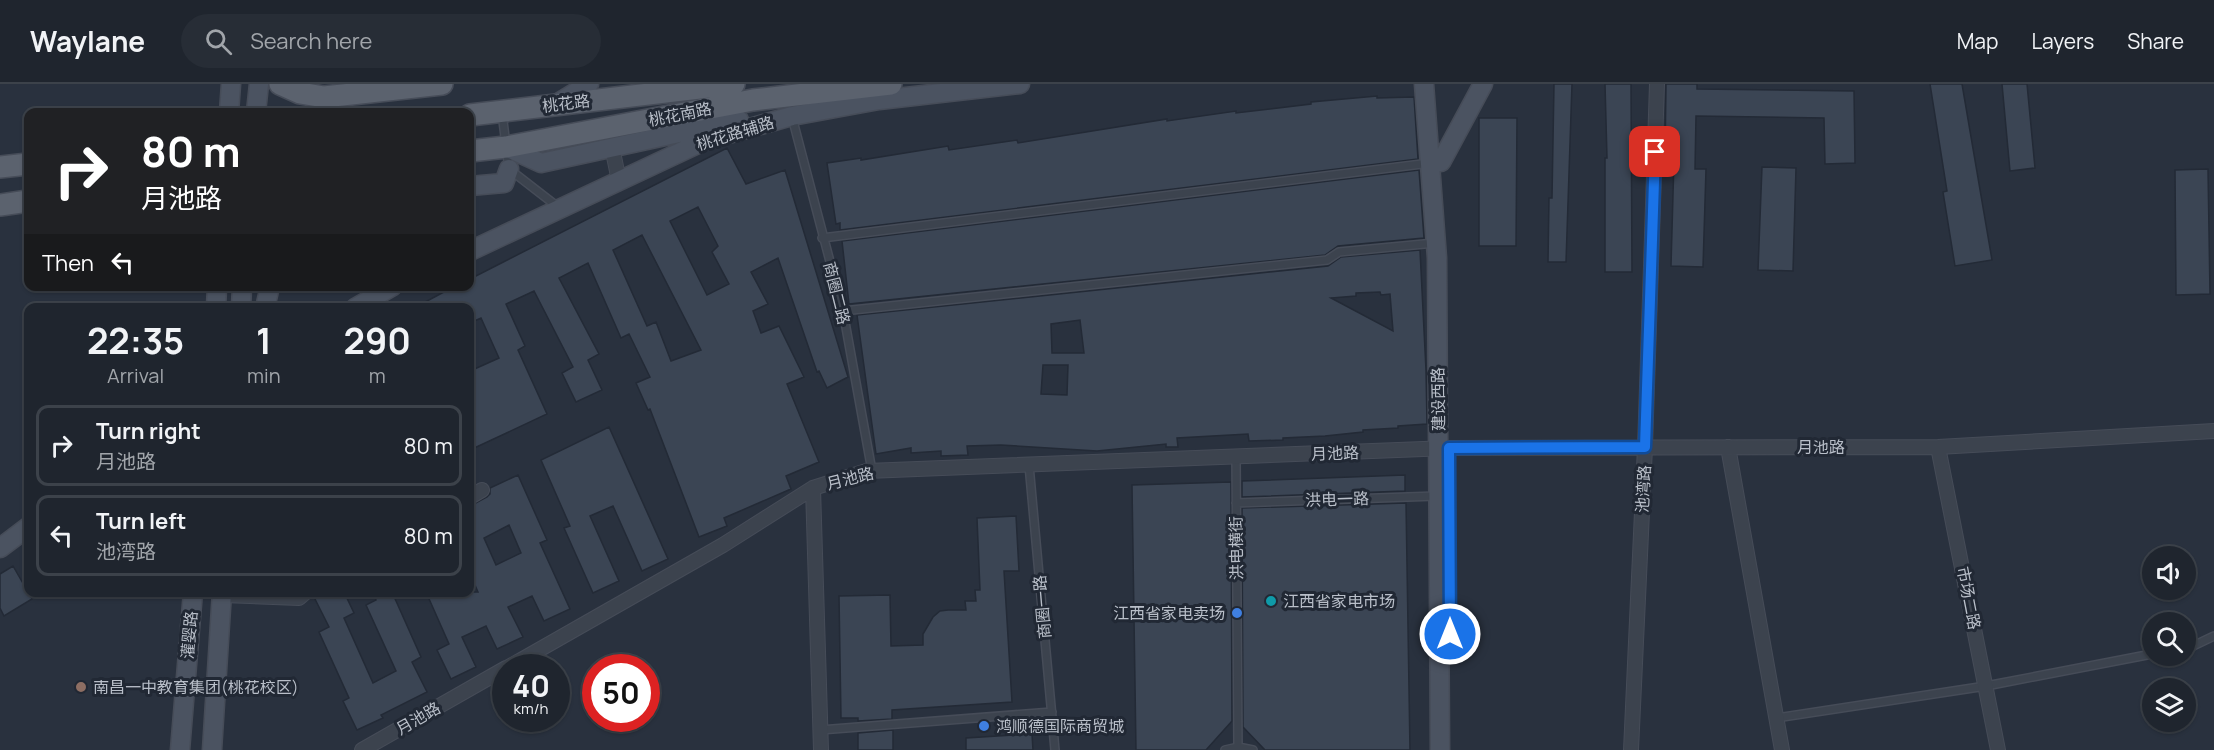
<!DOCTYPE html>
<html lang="en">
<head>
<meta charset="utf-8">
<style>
	:root { --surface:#1f252e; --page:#272d36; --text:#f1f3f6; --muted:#a1a5aa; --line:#3c424a }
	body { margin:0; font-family:Manrope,"Noto Sans SC",sans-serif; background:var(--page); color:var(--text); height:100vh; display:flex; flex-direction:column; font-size:22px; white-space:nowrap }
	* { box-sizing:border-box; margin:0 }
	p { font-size:20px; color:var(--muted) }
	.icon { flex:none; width:33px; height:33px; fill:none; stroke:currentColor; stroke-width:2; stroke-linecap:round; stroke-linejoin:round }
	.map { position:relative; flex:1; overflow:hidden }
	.side { position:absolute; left:24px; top:219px; width:450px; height:294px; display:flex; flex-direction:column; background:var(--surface); border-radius:12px; box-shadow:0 2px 4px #0004,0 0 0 2px var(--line) }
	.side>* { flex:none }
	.hud { position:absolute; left:24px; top:24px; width:450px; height:183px; border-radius:12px; box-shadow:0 2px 4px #0004,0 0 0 2px var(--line); background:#202124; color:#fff; overflow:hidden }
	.controls { position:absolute; left:2142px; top:462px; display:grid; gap:12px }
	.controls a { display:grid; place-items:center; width:54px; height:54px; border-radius:50%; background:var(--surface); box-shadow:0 2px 4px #0004,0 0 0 2px var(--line); font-size:30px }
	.speed { position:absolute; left:492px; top:570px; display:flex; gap:12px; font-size:30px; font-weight:700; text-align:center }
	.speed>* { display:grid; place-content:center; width:78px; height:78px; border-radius:50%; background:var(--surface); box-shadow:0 2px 4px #0004,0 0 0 2px var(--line); line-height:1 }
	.speed small { font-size:15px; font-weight:400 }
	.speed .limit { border:9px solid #d22; background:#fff; color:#111 }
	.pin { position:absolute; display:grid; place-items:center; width:51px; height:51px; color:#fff; margin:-26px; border-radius:12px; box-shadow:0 3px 9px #0006 }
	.me { position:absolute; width:66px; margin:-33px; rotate:0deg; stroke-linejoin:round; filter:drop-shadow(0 0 4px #0008) }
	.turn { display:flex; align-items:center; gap:21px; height:126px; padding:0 18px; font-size:27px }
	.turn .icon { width:78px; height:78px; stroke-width:2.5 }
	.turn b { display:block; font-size:42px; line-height:51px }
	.then { display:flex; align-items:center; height:57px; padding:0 18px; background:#0003; gap:12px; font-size:22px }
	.eta { display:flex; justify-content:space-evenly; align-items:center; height:102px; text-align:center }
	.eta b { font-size:36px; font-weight:700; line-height:42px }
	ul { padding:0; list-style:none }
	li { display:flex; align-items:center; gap:18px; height:81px; margin:0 12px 9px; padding:0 6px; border:3px solid var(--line); border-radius:12px }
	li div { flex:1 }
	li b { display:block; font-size:22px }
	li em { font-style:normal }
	header { display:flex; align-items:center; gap:36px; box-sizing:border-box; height:84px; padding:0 30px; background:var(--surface); border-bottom:2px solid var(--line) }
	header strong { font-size:28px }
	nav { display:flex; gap:33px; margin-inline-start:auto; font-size:21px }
	.search { width:420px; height:54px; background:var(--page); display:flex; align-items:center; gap:15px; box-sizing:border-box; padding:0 21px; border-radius:33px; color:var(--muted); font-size:22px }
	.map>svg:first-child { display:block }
</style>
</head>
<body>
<header>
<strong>Waylane</strong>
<div class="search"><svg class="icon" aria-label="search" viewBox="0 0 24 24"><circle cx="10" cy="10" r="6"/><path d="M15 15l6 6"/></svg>Search here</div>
<nav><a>Map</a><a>Layers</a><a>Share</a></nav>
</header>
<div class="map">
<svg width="2214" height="666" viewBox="0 0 2214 666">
	<rect width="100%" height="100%" fill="#29313e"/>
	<path fill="#3b4554" stroke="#232a36" stroke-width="1.5" fill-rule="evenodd" d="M1554 0H1572L1566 178H1548L1549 114H1552Z
		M1605 0H1631L1632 188H1605V74H1607Z
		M1666 0H1697V5L1854 7 1855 79 1825 80 1824 34 1696 32 1695 85H1706L1703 183 1671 182 1674 75H1665Z
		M1930 0H1962L1992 176 1955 182 1943 108 1947 107Z
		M2002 0H2027L2035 84 2010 87Z
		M1377 12V14L1414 13 1418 75 840 146V139L836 140 827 79 861 74V76L948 62 949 66 1017 56 1018 59 1167 35V37L1236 27V29L1311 20V18Z
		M1479 34H1517L1516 162H1479Z
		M727 64 746 100 785 86 848 293 827 304 819 287 817 288 778 174 751 188 768 220 753 227 761 249 779 242 804 293 787 300 819 378 786 392 791 405 724 434 727 442 699 453 650 325 648 326 636 299 650 293 629 250 621 254 588 179 559 194 599 270 588 276 602 306 576 318 562 289 573 283 534 207 506 220 525 262 518 266 547 330 470 366V287L499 274 481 234 470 239V224H414L455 202H470V195ZM698 123 718 162 712 168 729 200 707 211 670 137ZM642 151 701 266 671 277 656 238 647 242 613 166Z
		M1762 83 1796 84 1793 187 1758 186Z
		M2208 85 2210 210 2176 211 2175 86Z
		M1419 86 1424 154 1338 162 1325 171 849 220 842 157Z
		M1420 166 1426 286 1427 340 1398 342V344L1363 346V348L1325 352 1283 354V356L1249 357 1248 350 1177 354 1178 363H1166V360L1097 367 1001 361 967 362 968 371 941 372V367L911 369V364L876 370 857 231 1328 182 1341 173ZM1380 208 1381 211 1390 210 1393 247 1331 214 1356 212V209ZM1080 236 1084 269H1052L1051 240ZM1043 281H1068L1067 311 1041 310Z
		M609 343 668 475 642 487 613 422 590 432 619 497 593 509 564 444 570 442 541 376Z
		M518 391 547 456 540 459 570 525 544 537 532 512 508 523 523 553 497 565 486 542 462 553 476 583 451 595 437 566 449 560 426 508H478L470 490V422L487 413 490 410V404ZM509 441 521 469 496 481 484 454Z
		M1405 391V407L1242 413V397Z
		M1231 398 1232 637 1206 666H1136L1132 401Z
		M1406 419 1410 666H1265L1243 643 1242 424Z
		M1016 432 1019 487H1004L1012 618 892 626V635L858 637V634H841L839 512 890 511 891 562 923 561V550L933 533 940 527 948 526H966L965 517H976L975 506H980L977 434Z
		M13 482 32 515 4 532 0 524V490Z
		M323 508H344L354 529 344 534 373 599 396 587 366 521 376 516 372 508H392L421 573 412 578 427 608 381 631 383 634 357 646 343 617 349 614 319 548 329 543 314 513Z
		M893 646V666H858V649Z
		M1032 650 1033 666H966V654Z"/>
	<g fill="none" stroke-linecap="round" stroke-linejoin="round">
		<g stroke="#464c58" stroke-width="10">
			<path id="lane" d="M502 29 509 85 558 123
				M792 33 843 227 872 387
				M822 154 1430 79
				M843 227 1327 176 1339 168 1435 159
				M1236 373 1238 663
				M1029 381 1055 666
				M1236 419 1437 412
				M2186 564 2193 562 2214 552
				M1776 634 1986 602 2152 570
				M820 646 1052 628
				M1225 666 1238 663 1253 666"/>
		</g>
		<g stroke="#464c58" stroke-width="16">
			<path id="street" d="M612 63 619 97
				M1728 363 1782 666
				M1938 363 1998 666
				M813 404 821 666
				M470 413 482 406
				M222 511 299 514 306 508
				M507 584 723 461 813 404 867 387 1449 364 1938 363 2214 347
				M362 666 506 584
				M1631 666 1645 363 1657 0"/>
		</g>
		<g stroke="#464c58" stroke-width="21">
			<path id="secondary" d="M1424 0 1437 174 1440 666
				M555 21 589 0
				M229 28 231 0
				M256 28 259 0
				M506 63 541 79 739 36
				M1441 78 1483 0
				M470 102 504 99 509 85
				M470 167 704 57 792 32 879 16 1020 0
				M216 224 217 202
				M241 224 242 202
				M265 224 270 202
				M355 224 393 202
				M0 464 28 443
				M180 666 193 508
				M212 666 222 508"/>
		</g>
		<g stroke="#464c58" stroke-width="24">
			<path id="primary" d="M280 0 300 9 324 13 442 0
				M470 31 734 0
				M470 67 506 63 753 16 891 0
				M0 83 28 80
				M0 121 28 117"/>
		</g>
		<use href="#lane" stroke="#3c434e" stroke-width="7"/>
		<use href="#street" stroke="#3c434e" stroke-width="14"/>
		<use href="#secondary" stroke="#4b5361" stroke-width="18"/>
		<use href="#primary" stroke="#5b626e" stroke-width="21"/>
	</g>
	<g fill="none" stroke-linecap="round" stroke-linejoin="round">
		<g stroke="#114b97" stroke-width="15">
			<path id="route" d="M1450 550 1449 364 1645 363 1655 68"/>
		</g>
		<use href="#route" stroke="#1a73e8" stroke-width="10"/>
	</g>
	<circle fill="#0f9aa8" stroke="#212834" stroke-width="2" cx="1271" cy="517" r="6"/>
	<g fill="#3f7fe0" stroke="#212834" stroke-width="2">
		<circle cx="1237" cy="529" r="6"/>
		<circle cx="984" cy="642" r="6"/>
	</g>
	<circle fill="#8d6e63" stroke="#212834" stroke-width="2" cx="81" cy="603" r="6"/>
	<g text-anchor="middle" stroke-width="6" stroke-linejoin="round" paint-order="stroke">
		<g font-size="16" fill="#b9bfc9" stroke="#212834">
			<text transform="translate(566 19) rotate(-7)" y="6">桃花路</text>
			<text transform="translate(680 30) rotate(-11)" y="6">桃花南路</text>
			<text transform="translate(735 49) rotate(-17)" y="6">桃花路辅路</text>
			<text transform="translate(837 209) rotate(76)" y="6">商圈二路</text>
			<text transform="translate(1438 315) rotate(-91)" y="6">建设西路</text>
			<text x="1821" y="369">月池路</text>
			<text transform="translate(1335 369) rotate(-2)" y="6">月池路</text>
			<text transform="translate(850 394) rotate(-14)" y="6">月池路</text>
			<text transform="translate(1643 405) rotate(-87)" y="6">池湾路</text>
			<text transform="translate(1337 415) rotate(-2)" y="6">洪电一路</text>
			<text transform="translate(1236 464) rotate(-91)" y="6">洪电横街</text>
			<text transform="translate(1969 514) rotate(79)" y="6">市场二路</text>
			<text transform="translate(1042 523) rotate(-95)" y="6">商圈一路</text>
			<text transform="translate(189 551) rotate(-85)" y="6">灌婴路</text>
			<text transform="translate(418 634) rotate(-30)" y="6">月池路</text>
		</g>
		<g font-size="16" fill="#b9bfc9" stroke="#212834" text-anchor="start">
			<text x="1283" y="523">江西省家电市场</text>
			<text x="1225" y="535" text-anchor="end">江西省家电卖场</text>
			<text x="93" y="609">南昌一中教育集团(桃花校区)</text>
			<text x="996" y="648">鸿顺德国际商贸城</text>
		</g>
	</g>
</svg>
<div class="controls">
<a><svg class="icon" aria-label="sound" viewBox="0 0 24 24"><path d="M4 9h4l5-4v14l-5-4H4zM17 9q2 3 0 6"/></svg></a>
<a><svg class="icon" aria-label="search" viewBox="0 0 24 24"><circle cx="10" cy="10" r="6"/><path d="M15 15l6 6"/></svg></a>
<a><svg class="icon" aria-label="layers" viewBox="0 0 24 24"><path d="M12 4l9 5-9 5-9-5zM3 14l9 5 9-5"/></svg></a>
</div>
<div class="speed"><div>40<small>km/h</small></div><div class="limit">50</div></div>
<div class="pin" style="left:1655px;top:68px;background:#d93025"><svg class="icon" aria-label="arrive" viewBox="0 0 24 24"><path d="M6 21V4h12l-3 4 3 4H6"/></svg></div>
<svg class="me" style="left:1450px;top:550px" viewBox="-20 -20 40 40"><circle r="17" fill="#1a73e8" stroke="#fff" stroke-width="3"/><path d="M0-11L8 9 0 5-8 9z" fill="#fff"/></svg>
<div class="hud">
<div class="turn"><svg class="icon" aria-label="right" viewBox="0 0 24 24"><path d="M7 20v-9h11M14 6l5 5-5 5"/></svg><div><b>80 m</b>月池路</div></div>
<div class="then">Then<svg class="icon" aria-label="left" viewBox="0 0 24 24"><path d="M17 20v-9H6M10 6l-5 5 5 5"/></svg></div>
</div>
<section class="side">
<div class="eta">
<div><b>22:35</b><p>Arrival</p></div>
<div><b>1</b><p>min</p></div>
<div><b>290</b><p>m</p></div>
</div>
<ul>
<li><svg class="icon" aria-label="right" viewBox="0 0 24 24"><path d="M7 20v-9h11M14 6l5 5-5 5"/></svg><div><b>Turn right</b><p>月池路</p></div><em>80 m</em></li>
<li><svg class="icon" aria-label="left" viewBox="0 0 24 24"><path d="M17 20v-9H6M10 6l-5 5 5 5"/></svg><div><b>Turn left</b><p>池湾路</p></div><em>80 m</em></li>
</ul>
</section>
</div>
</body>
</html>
